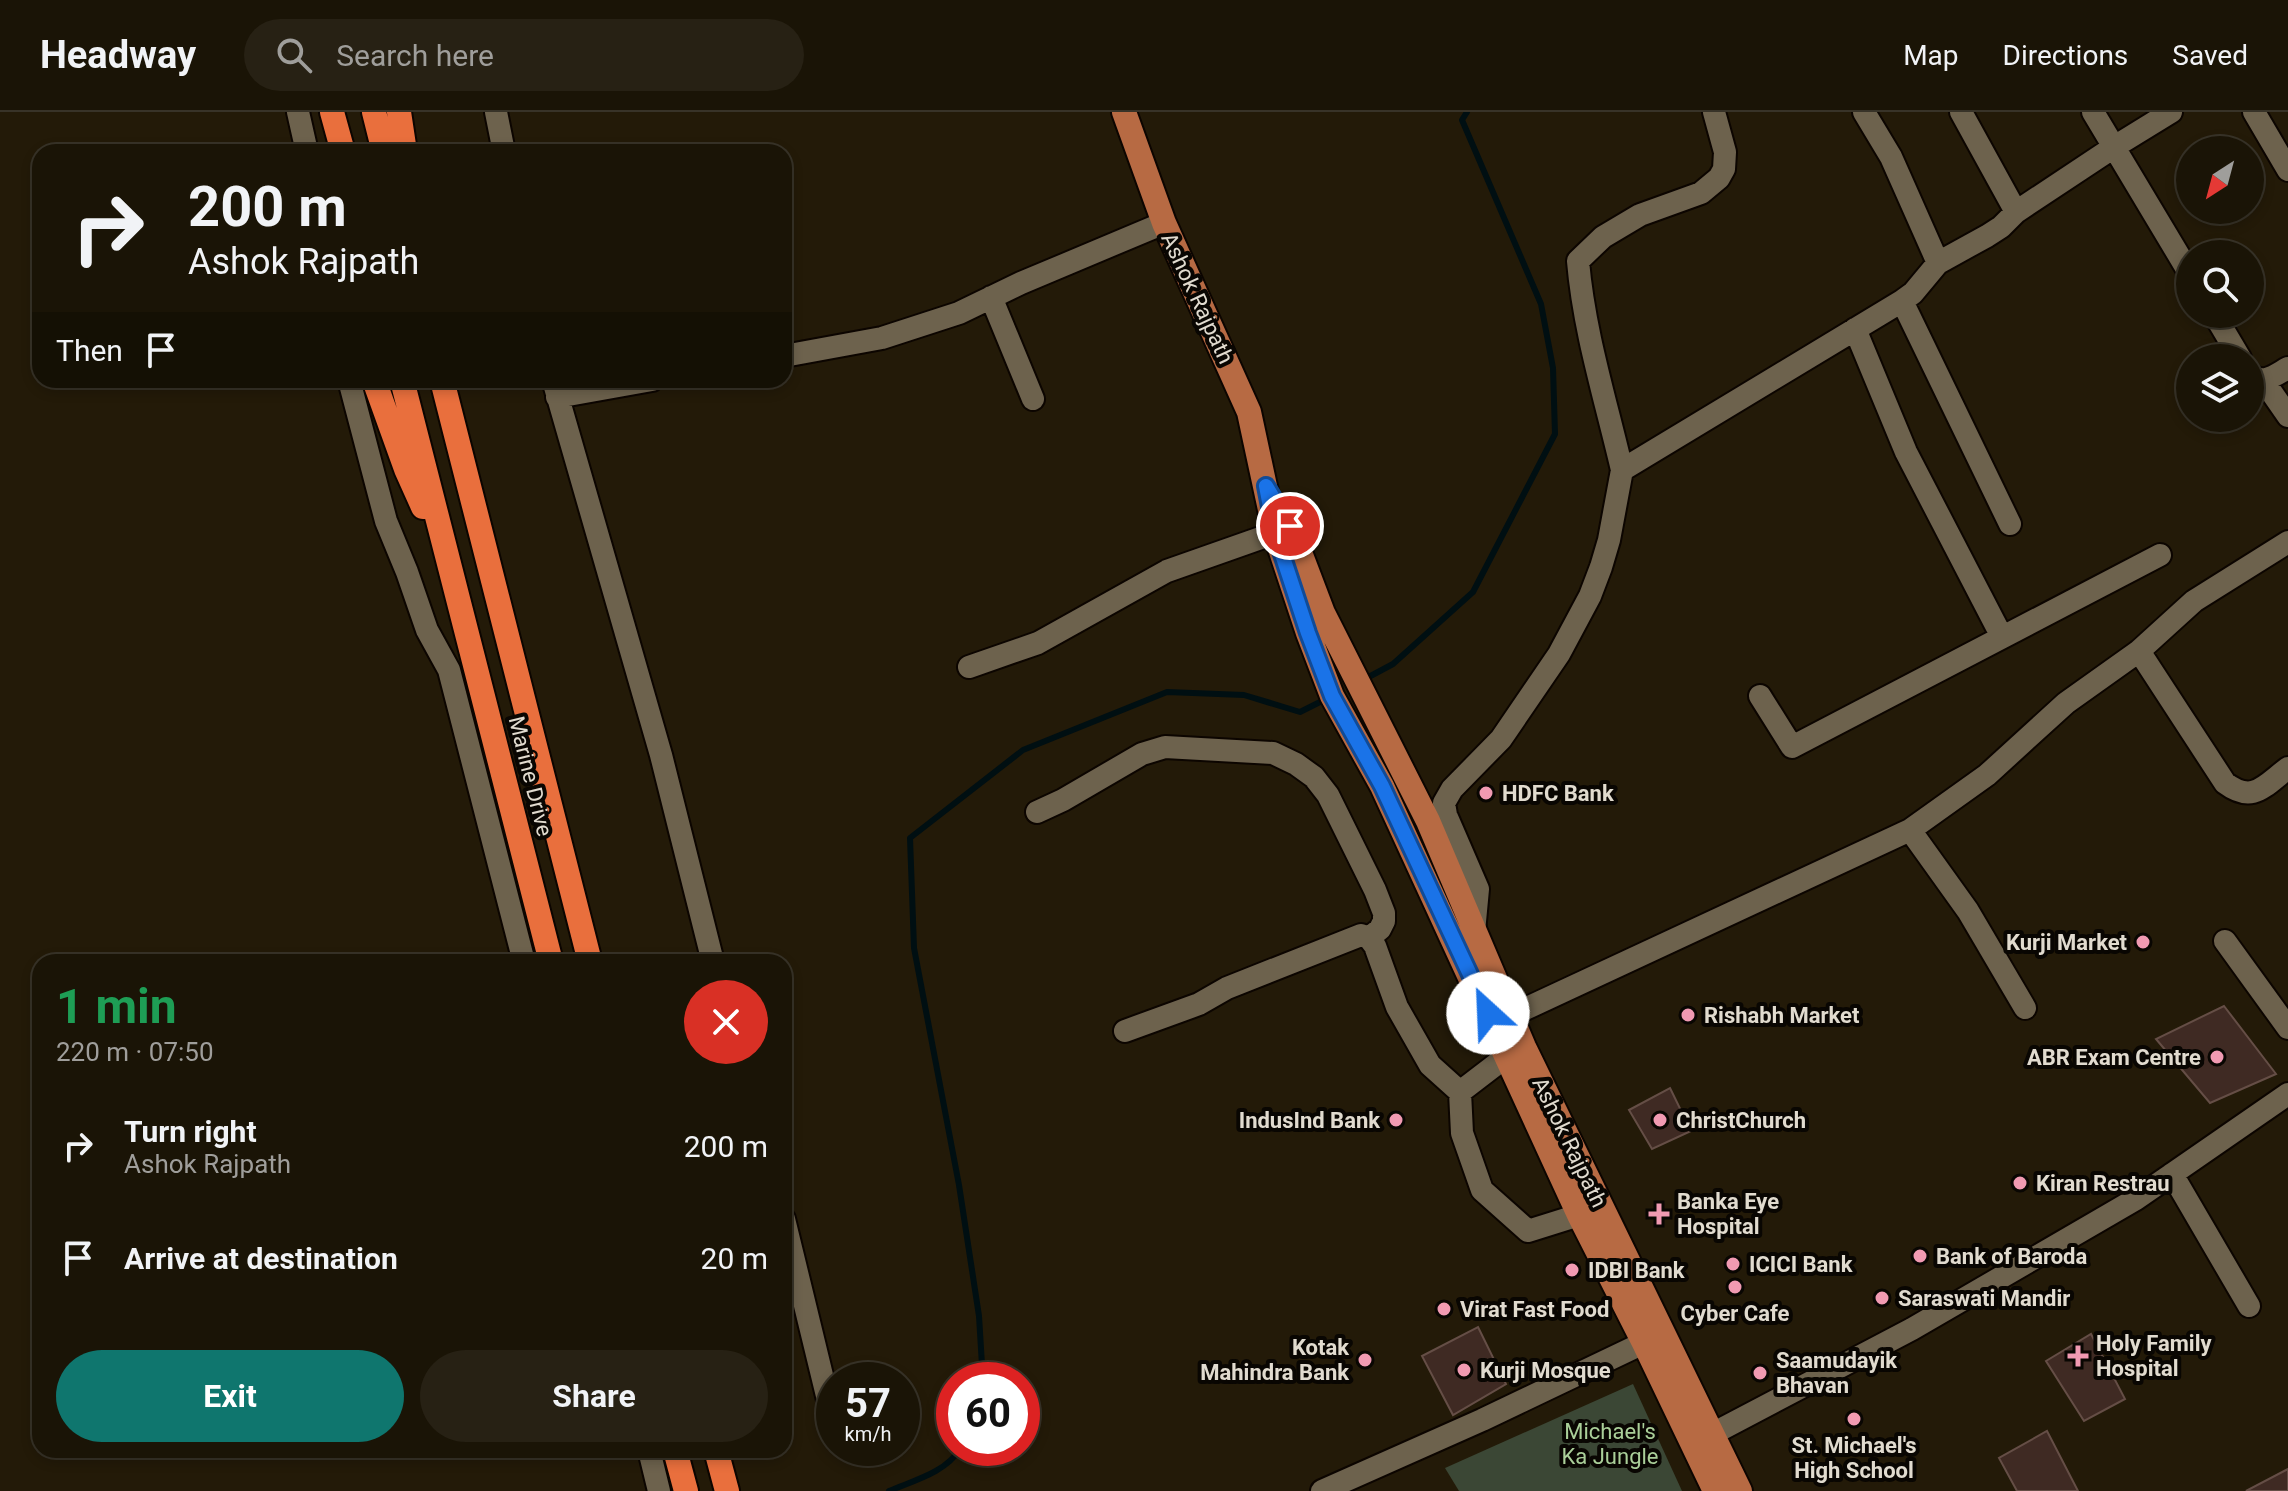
<!DOCTYPE html>
<html lang="en">
<head>
<meta charset="utf-8">
<style>
	:root { --surface:#1a1406; --page:#272114; --text:#f1f3f6; --muted:#9f9e9b; --line:#383328; --accent:#0f766e }
	body { margin:0; font-family:Roboto,sans-serif; background:var(--page); color:var(--text); height:100vh; display:flex; flex-direction:column; font-size:30px; white-space:nowrap }
	* { box-sizing:border-box; margin:0 }
	p { font-size:26px; color:var(--muted) }
	.icon { flex:none; width:44px; height:44px; fill:none; stroke:currentColor; stroke-width:2; stroke-linecap:round; stroke-linejoin:round }
	.map { position:relative; flex:1; overflow:hidden }
	.drawer { position:absolute; left:32px; top:842px; width:760px; height:504px; display:flex; flex-direction:column; background:var(--surface); border-radius:24px; box-shadow:0 4px 12px #0003,0 0 0 2px var(--line) }
	.drawer>* { flex:none }
	.guide { position:absolute; left:32px; top:32px; width:760px; height:244px; border-radius:24px; box-shadow:0 4px 12px #0003,0 0 0 2px var(--line); background:#1a1406; color:var(--text); overflow:hidden }
	.needle { width:52px; rotate:216deg }
	.tools { position:absolute; left:2176px; top:24px; display:grid; gap:16px }
	.tools a { display:grid; place-items:center; width:88px; height:88px; border-radius:50%; background:var(--surface); box-shadow:0 4px 12px #0003,0 0 0 2px var(--line); font-size:40px }
	.speed { position:absolute; left:816px; top:1250px; display:flex; gap:16px; font-size:40px; font-weight:700; text-align:center }
	.speed>* { display:grid; place-content:center; width:104px; height:104px; border-radius:50%; background:var(--surface); box-shadow:0 4px 12px #0003,0 0 0 2px var(--line); line-height:1 }
	.speed small { font-size:20px; font-weight:400 }
	.speed .limit { border:12px solid #d22; background:#fff; color:#111 }
	.pin { position:absolute; display:grid; place-items:center; width:68px; height:68px; color:#fff; margin:-34px; border:4px solid #fff; border-radius:50%; box-shadow:0 2px 8px #0007 }
	.me { position:absolute; width:88px; margin:-44px; rotate:335deg; stroke-linejoin:round; filter:drop-shadow(0 0 6px #0008) }
	.turn { display:flex; align-items:center; gap:28px; height:168px; padding:0 24px; font-size:36px }
	.turn .icon { width:104px; height:104px; stroke-width:2.5 }
	.turn b { display:block; font-size:56px; line-height:68px }
	.then { display:flex; align-items:center; height:76px; padding:0 24px; background:#0003; gap:16px; font-size:30px }
	.round { display:grid; place-items:center; flex:none; width:84px; height:84px; border-radius:42px; background:var(--page) }
	.head { display:flex; align-items:center; justify-content:space-between; height:136px; padding:0 24px }
	h1 { font-size:48px; font-weight:700; line-height:60px; color:#1e9e55 }
	.cta { display:flex; gap:16px; margin-top:auto; padding:16px 24px }
	.cta a { flex:1; height:92px; border-radius:48px; background:var(--accent); color:#fff; font-size:32px; font-weight:700; line-height:92px; text-align:center }
	.cta a+a { background:var(--page); color:var(--text) }
	ul { padding:0; list-style:none }
	li { display:flex; align-items:center; gap:24px; height:112px; padding:0 24px }
	li div { flex:1 }
	li b { display:block; font-size:30px }
	li em { font-style:normal }
	header { display:flex; align-items:center; gap:48px; box-sizing:border-box; height:112px; padding:0 40px; background:var(--surface); border-bottom:2px solid var(--line) }
	header strong { font-size:38px }
	nav { display:flex; gap:44px; margin-inline-start:auto; font-size:28px }
	.search { width:560px; height:72px; background:var(--page); display:flex; align-items:center; gap:20px; box-sizing:border-box; padding:0 28px; border-radius:44px; color:var(--muted); font-size:30px }
	.map>svg:first-child { display:block }
</style>
</head>
<body>
<header>
<strong>Headway</strong>
<div class="search"><svg class="icon" aria-label="search" viewBox="0 0 24 24"><circle cx="10" cy="10" r="6"/><path d="M15 15l6 6"/></svg>Search here</div>
<nav><a>Map</a><a>Directions</a><a>Saved</a></nav>
</header>
<div class="map">
<svg width="2288" height="1379" viewBox="0 0 2288 1379">
	<rect width="100%" height="100%" fill="#231a08"/>
	<path fill="#3b4735" d="M1633 1272 1682 1379H1459L1445 1356Z"/>
	<g fill="none" stroke-linecap="round" stroke-linejoin="round">
		<path stroke="#000f12" stroke-width="6" d="M1363 568 1393 552 1473 480 1555 322 1553 256 1541 192 1462 8 1467 0
			M980 1268 982 1253 979 1204 959 1073 914 836 910 726 1023 638 1167 580 1244 583 1300 600 1328 586
			M889 1379C915 1368 945 1361 961 1336"/>
	</g>
	<path fill="#3f2a23" stroke="#654e46" stroke-width="2" d="M2224 894 2276 962 2210 991 2156 927Z
		M1670 976 1691 1019 1652 1037 1629 998Z
		M1478 1215 1506 1272 1453 1303 1422 1244Z
		M2091 1222 2125 1287 2084 1309 2046 1249Z
		M2047 1319 2078 1379H2017L1999 1346Z
		M2288 1357V1379H2246Z"/>
	<g fill="none" stroke-linecap="round" stroke-linejoin="round">
		<g stroke="#0c0500" stroke-width="26">
			<path id="minor" d="M298 0 307 40
				M496 0 504 40
				M1864 0 1891 45 1938 151
				M1961 0 2016 100
				M2093 0 2190 162
				M2254 0 2288 58
				M991 185 1033 287
				M1902 189 2010 412
				M2214 202 2240 246
				M1855 217 1906 340 2002 525
				M784 244 882 226 959 201 1021 171 1164 111
				M2250 262C2263 274 2275 263 2288 256
				M349 268 386 409 407 460 427 518 449 558 524 850
				M553 268 661 643 713 850
				M2263 268 2288 304
				M557 285 652 268
				M1622 358C1606 289 1584 220 1578 149L1603 125 1640 103 1701 81 1719 66 1724 57 1725 40 1714 0
				M2139 539 2225 671C2253 692 2264 674 2288 656
				M969 555 1038 531 1167 459 1275 421
				M1760 584 1792 635 2160 443
				M1037 700 1063 688 1142 642 1165 635 1273 641 1296 652 1314 665 1328 683 1375 778 1384 801V809L1380 817 1369 826
				M1910 718 1968 799 2025 896
				M1474 820 1478 777 1446 703 1444 691 1452 677 1501 627 1559 542 1590 484 1601 455 1609 428 1622 358 1902 189 1913 181 1938 151 1987 124 2001 115 2016 100 2114 35 2171 0
				M2225 829 2288 916
				M1510 904 1910 718 1987 663 2066 591 2139 539 2194 489 2288 430
				M1125 919 1199 892 1227 876 1361 823 1369 826 1375 834 1397 895 1430 953 1460 980
				M1520 937 1507 944 1460 980 1462 1021 1482 1078 1528 1119 1579 1103
				M2172 1062 2249 1194
				M784 1107 828 1288
				M1697 1330 1912 1217 2136 1087 2288 982
				M649 1338 659 1379
				M1322 1379 1482 1308 1658 1224"/>
		</g>
		<g stroke="#0c0500" stroke-width="28">
			<path id="major" d="M1124 0 1164 111 1249 300 1275 421 1308 521 1332 584 1382 674 1579 1103 1644 1231 1715 1379
				M1284 404 1290 414 1323 501 1428 709 1524 935 1740 1379"/>
		</g>
		<g stroke="#0c0500" stroke-width="28">
			<path id="highway" d="M332 0 343 40
				M374 0 384 40
				M399 0 405 40
				M374 268 406 357 423 395
				M402 268 551 850
				M442 268 590 850
				M675 1338 686 1379
				M716 1338 727 1379"/>
		</g>
		<use href="#minor" stroke="#6d624d" stroke-width="22"/>
		<use href="#major" stroke="#b76a43" stroke-width="24"/>
		<use href="#highway" stroke="#e96f3d" stroke-width="24"/>
	</g>
	<g fill="none" stroke-linecap="round" stroke-linejoin="round">
		<g stroke="#114b97" stroke-width="20">
			<path id="route" d="M1290 414 1266 374 1275 421 1308 521 1332 584 1382 674 1488 901"/>
		</g>
		<use href="#route" stroke="#1a73e8" stroke-width="14"/>
	</g>
	<g fill="#f19ab2" stroke="#090602" stroke-width="3">
		<circle cx="1486" cy="681" r="8"/>
		<circle cx="2143" cy="830" r="8"/>
		<circle cx="1688" cy="903" r="8"/>
		<circle cx="2217" cy="945" r="8"/>
		<circle cx="1396" cy="1008" r="8"/>
		<circle cx="1660" cy="1008" r="8"/>
		<circle cx="2020" cy="1071" r="8"/>
		<path d="M1655 1090h8v8h8v8h-8v8h-8v-8h-8v-8h8z"/>
		<circle cx="1920" cy="1144" r="8"/>
		<circle cx="1733" cy="1152" r="8"/>
		<circle cx="1572" cy="1158" r="8"/>
		<circle cx="1735" cy="1175" r="8"/>
		<circle cx="1882" cy="1186" r="8"/>
		<circle cx="1444" cy="1197" r="8"/>
		<path d="M2074 1232h8v8h8v8h-8v8h-8v-8h-8v-8h8z"/>
		<circle cx="1365" cy="1248" r="8"/>
		<circle cx="1464" cy="1258" r="8"/>
		<circle cx="1760" cy="1261" r="8"/>
		<circle cx="1854" cy="1307" r="8"/>
	</g>
	<g text-anchor="middle" stroke-width="8" stroke-linejoin="round" paint-order="stroke">
		<g font-size="22" fill="#e1dbcf" stroke="#090602">
			<text transform="translate(1198 186) rotate(65)" y="8">Ashok Rajpath</text>
			<text transform="translate(531 664) rotate(76)" y="8">Marine Drive</text>
			<text transform="translate(1570 1030) rotate(64)" y="8">Ashok Rajpath</text>
		</g>
		<g font-size="22" font-weight="bold" fill="#e1dbcf" stroke="#090602" text-anchor="start">
			<text x="1502" y="689">HDFC Bank</text>
			<text x="2127" y="838" text-anchor="end">Kurji Market</text>
			<text x="1704" y="911">Rishabh Market</text>
			<text x="2201" y="953" text-anchor="end">ABR Exam Centre</text>
			<text x="1380" y="1016" text-anchor="end">IndusInd Bank</text>
			<text x="1676" y="1016">ChristChurch</text>
			<text x="2036" y="1079">Kiran Restrau</text>
			<text x="1677" y="1097">Banka Eye<tspan x="1677" dy="25">Hospital</tspan></text>
			<text x="1936" y="1152">Bank of Baroda</text>
			<text x="1749" y="1160">ICICI Bank</text>
			<text x="1588" y="1166">IDBI Bank</text>
			<text x="1898" y="1194">Saraswati Mandir</text>
			<text x="1460" y="1205">Virat Fast Food</text>
			<text x="1735" y="1209" text-anchor="middle">Cyber Cafe</text>
			<text x="2096" y="1239">Holy Family<tspan x="2096" dy="25">Hospital</tspan></text>
			<text x="1349" y="1243" text-anchor="end">Kotak<tspan x="1349" dy="25">Mahindra Bank</tspan></text>
			<text x="1776" y="1256">Saamudayik<tspan x="1776" dy="25">Bhavan</tspan></text>
			<text x="1480" y="1266">Kurji Mosque</text>
			<text x="1854" y="1341" text-anchor="middle">St. Michael's<tspan x="1854" dy="25">High School</tspan></text>
		</g>
		<g font-size="22" fill="#aacf99" stroke="#090602">
			<text x="1610" y="1327">Michael's<tspan x="1610" dy="25">Ka Jungle</tspan></text>
		</g>
	</g>
</svg>
<div class="tools">
<a><svg class="needle" viewBox="-14 -14 28 28"><path d="M0-13l5 13h-10z" fill="#e53935"/><path d="M0 13l5-13h-10z" fill="#9f9e9b"/></svg></a>
<a><svg class="icon" aria-label="search" viewBox="0 0 24 24"><circle cx="10" cy="10" r="6"/><path d="M15 15l6 6"/></svg></a>
<a><svg class="icon" aria-label="layers" viewBox="0 0 24 24"><path d="M12 4l9 5-9 5-9-5zM3 14l9 5 9-5"/></svg></a>
</div>
<div class="speed"><div>57<small>km/h</small></div><div class="limit">60</div></div>
<div class="pin" style="left:1290px;top:414px;background:#d93025"><svg class="icon" aria-label="arrive" viewBox="0 0 24 24"><path d="M6 21V4h12l-3 4 3 4H6"/></svg></div>
<svg class="me" style="left:1488px;top:901px" viewBox="-20 -20 40 40"><circle r="19" fill="#fff"/><path d="M0-13L10 11 0 6-10 11z" fill="#1a73e8"/></svg>
<div class="guide">
<div class="turn"><svg class="icon" aria-label="right" viewBox="0 0 24 24"><path d="M7 20v-9h11M14 6l5 5-5 5"/></svg><div><b>200 m</b>Ashok Rajpath</div></div>
<div class="then">Then<svg class="icon" aria-label="arrive" viewBox="0 0 24 24"><path d="M6 21V4h12l-3 4 3 4H6"/></svg></div>
</div>
<section class="drawer">
<div class="head"><div><h1>1 min</h1><p>220 m · 07:50</p></div><a class="round" style="background:#d93025;color:#fff"><svg class="icon" aria-label="close" viewBox="0 0 24 24"><path d="M6 6l12 12M18 6L6 18"/></svg></a></div>
<ul>
<li><svg class="icon" aria-label="right" viewBox="0 0 24 24"><path d="M7 20v-9h11M14 6l5 5-5 5"/></svg><div><b>Turn right</b><p>Ashok Rajpath</p></div><em>200 m</em></li>
<li><svg class="icon" aria-label="arrive" viewBox="0 0 24 24"><path d="M6 21V4h12l-3 4 3 4H6"/></svg><div><b>Arrive at destination</b></div><em>20 m</em></li>
</ul>
<div class="cta"><a>Exit</a><a>Share</a></div>
</section>
</div>
</body>
</html>
